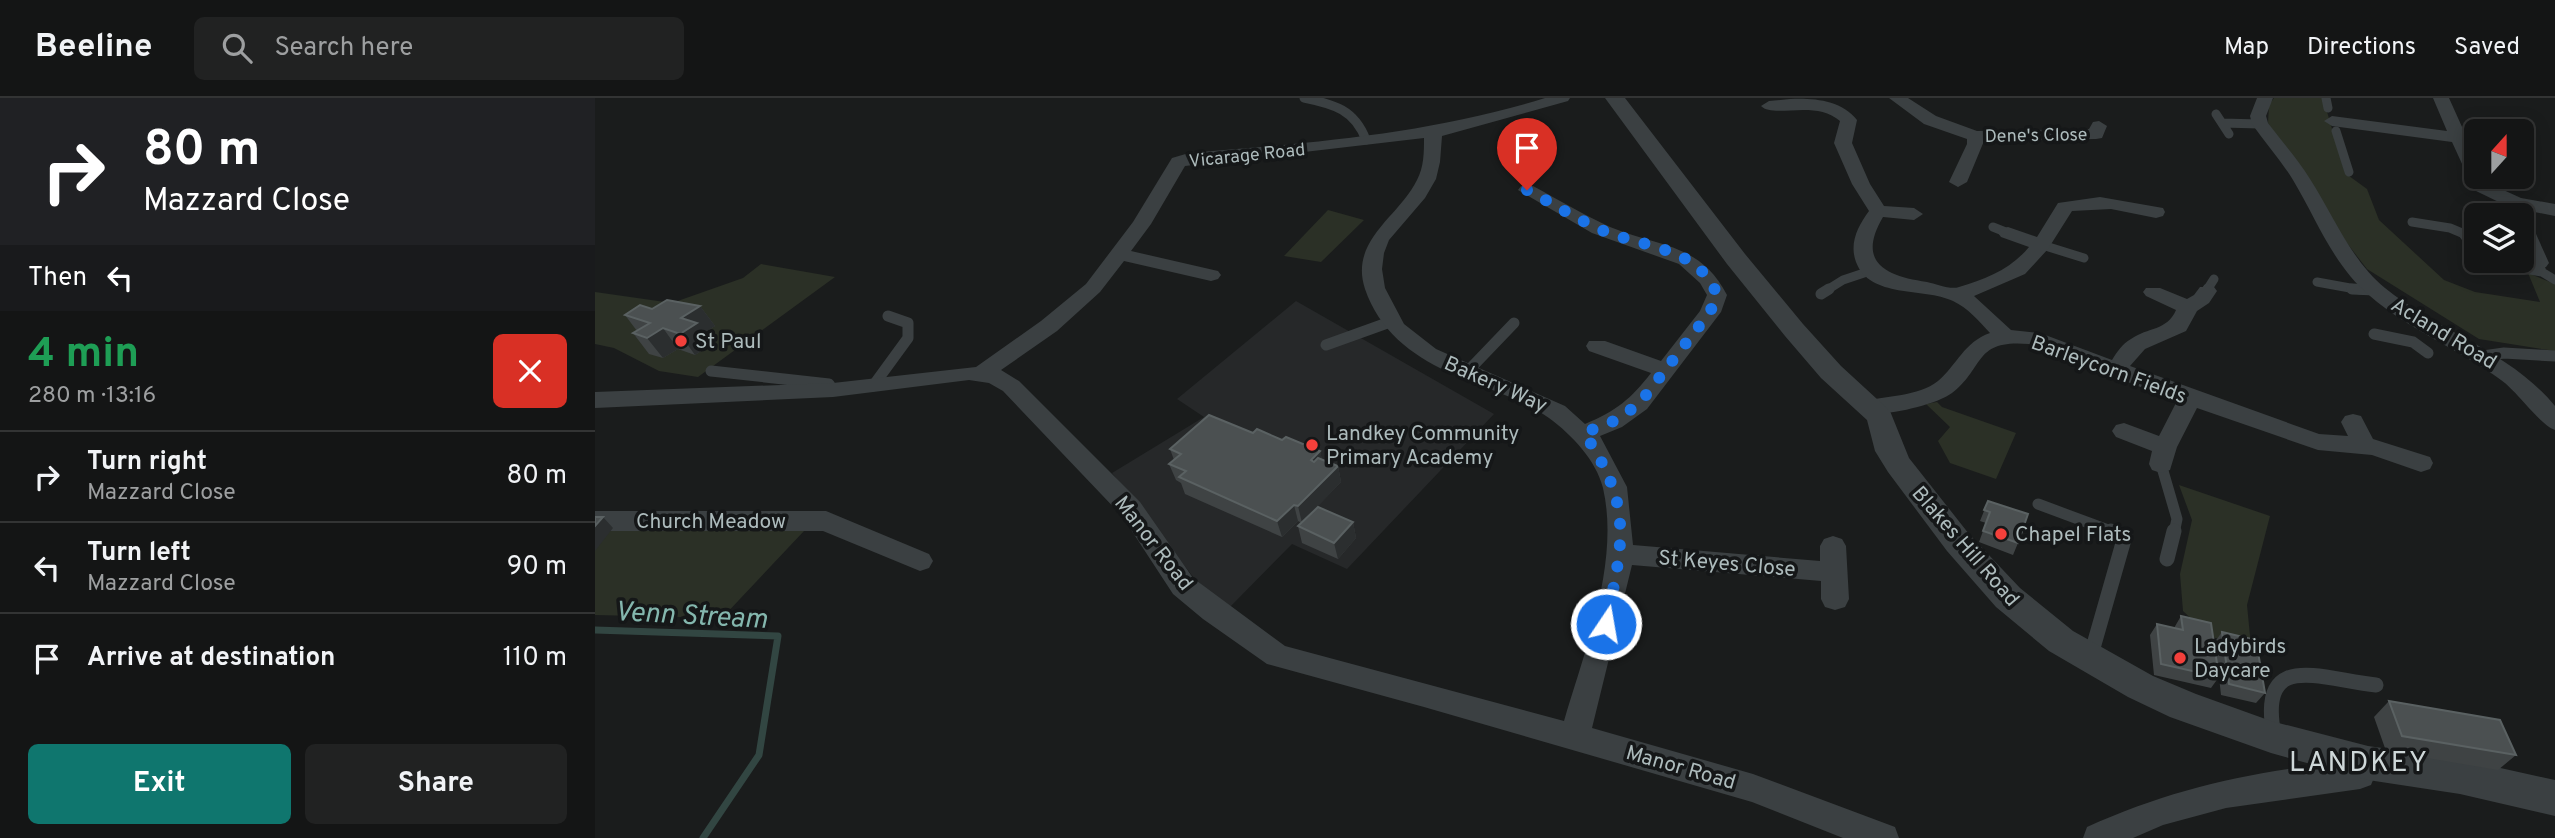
<!DOCTYPE html>
<html lang="en">
<head>
<meta charset="utf-8">
<style>
	:root { --surface:#141515; --page:#212222; --text:#f1f3f6; --muted:#9d9fa0; --line:#333434; --accent:#0f766e }
	body { margin:0; font-family:Overpass,sans-serif; background:var(--page); color:var(--text); height:100vh; display:flex; flex-direction:column; font-size:26px; white-space:nowrap }
	* { box-sizing:border-box; margin:0 }
	p { font-size:23px; color:var(--muted) }
	.icon { flex:none; width:38px; height:38px; fill:none; stroke:currentColor; stroke-width:2; stroke-linecap:round; stroke-linejoin:round }
	.map { position:relative; flex:1; overflow:hidden }
	.drawer { display:flex; flex-direction:column; background:var(--surface); width:595px }
	.drawer>* { flex:none }
	.hud { background:#202124; color:#fff; overflow:hidden }
	.needle { width:46px; rotate:21deg }
	.tools { position:absolute; left:1869px; top:21px; display:grid; gap:14px }
	.tools a { display:grid; place-items:center; width:70px; height:70px; border-radius:10px; background:var(--surface); box-shadow:0 4px 18px #0003,0 0 0 2px var(--line); font-size:35px }
	.pin { position:absolute; display:grid; place-items:center; width:60px; height:60px; color:#fff; margin:-72px -30px; border-radius:50% 50% 50% 0; rotate:-45deg; box-shadow:0 0 7px #0007 }
	.pin .icon { rotate:45deg }
	.me { position:absolute; width:77px; margin:-38px; rotate:12deg; stroke-linejoin:round; filter:drop-shadow(0 0 5px #0008) }
	.turn { display:flex; align-items:center; gap:24px; height:147px; padding:0 28px; font-size:32px }
	.turn .icon { width:91px; height:91px; stroke-width:2.5 }
	.turn b { display:block; font-size:49px; line-height:60px }
	.then { display:flex; align-items:center; height:66px; padding:0 28px; background:#0003; gap:14px; font-size:26px }
	.round { display:grid; place-items:center; flex:none; width:74px; height:74px; border-radius:10px; background:var(--page) }
	.head { display:flex; align-items:center; justify-content:space-between; height:119px; padding:0 28px }
	h1 { font-size:42px; font-weight:700; line-height:52px; color:#1e9e55 }
	.button { display:flex; gap:14px; margin-top:auto; padding:14px 28px }
	.button a { flex:1; height:80px; border-radius:10px; background:var(--accent); color:#fff; font-size:28px; font-weight:700; line-height:80px; text-align:center }
	.button a+a { background:var(--page); color:var(--text) }
	ul { padding:0; list-style:none }
	li { display:flex; align-items:center; gap:21px; height:91px; padding:0 28px; border-top:2px solid var(--line) }
	li div { flex:1 }
	li b { display:block; font-size:26px }
	li em { font-style:normal }
	header { display:flex; align-items:center; gap:42px; box-sizing:border-box; height:98px; padding:0 35px; background:var(--surface); border-bottom:2px solid var(--line) }
	header strong { font-size:33px }
	nav { display:flex; gap:38px; margin-inline-start:auto; font-size:24px }
	.search { width:490px; height:63px; background:var(--page); display:flex; align-items:center; gap:18px; box-sizing:border-box; padding:0 24px; border-radius:10px; color:var(--muted); font-size:26px }
	main { display:flex; flex:1; min-height:0 }
	.map>svg:first-child { display:block }
</style>
</head>
<body>
<header>
<strong>Beeline</strong>
<div class="search"><svg class="icon" aria-label="search" viewBox="0 0 24 24"><circle cx="10" cy="10" r="6"/><path d="M15 15l6 6"/></svg>Search here</div>
<nav><a>Map</a><a>Directions</a><a>Saved</a></nav>
</header>
<main>
<section class="drawer">
<div class="hud">
<div class="turn"><svg class="icon" aria-label="right" viewBox="0 0 24 24"><path d="M7 20v-9h11M14 6l5 5-5 5"/></svg><div><b>80 m</b>Mazzard Close</div></div>
<div class="then">Then<svg class="icon" aria-label="left" viewBox="0 0 24 24"><path d="M17 20v-9H6M10 6l-5 5 5 5"/></svg></div>
</div>
<div class="head"><div><h1>4 min</h1><p>280 m · 13:16</p></div><a class="round" style="background:#d93025;color:#fff"><svg class="icon" aria-label="close" viewBox="0 0 24 24"><path d="M6 6l12 12M18 6L6 18"/></svg></a></div>
<ul>
<li><svg class="icon" aria-label="right" viewBox="0 0 24 24"><path d="M7 20v-9h11M14 6l5 5-5 5"/></svg><div><b>Turn right</b><p>Mazzard Close</p></div><em>80 m</em></li>
<li><svg class="icon" aria-label="left" viewBox="0 0 24 24"><path d="M17 20v-9H6M10 6l-5 5 5 5"/></svg><div><b>Turn left</b><p>Mazzard Close</p></div><em>90 m</em></li>
<li><svg class="icon" aria-label="arrive" viewBox="0 0 24 24"><path d="M6 21V4h12l-3 4 3 4H6"/></svg><div><b>Arrive at destination</b></div><em>110 m</em></li>
</ul>
<div class="button"><a>Exit</a><a>Share</a></div>
</section>
<div class="map">
<svg width="1960" height="740" viewBox="0 0 1960 740">
	<rect width="100%" height="100%" fill="#1a1c1c"/>
	<path fill="#262829" d="M701 203 899 316 752 471 697 446 633 511 599 480 517 375 609 319 582 301Z"/>
	<path fill="#2b3026" d="M1679 0H1728L1750 75 1772 91 1784 122 1849 182 1880 194 1945 204 1933 175 1960 186V253L1884 241 1772 171 1748 140 1673 25 1674 7Z
		M733 112 769 122 726 164 689 158Z
		M166 166 240 179 103 279 64 273 19 250 0 246V194L77 205 148 180Z
		M1342 304 1347 309 1421 335 1401 381 1355 365 1343 343 1355 329 1331 306Z
		M1584 387 1675 418 1652 507 1656 548 1616 539 1588 513 1585 476 1597 422Z
		M0 429 209 433 127 520 0 517Z"/>
	<g fill="none" stroke-linecap="round" stroke-linejoin="round">
		<path stroke="#324642" stroke-width="7" d="M0 532 183 538 164 657 108 740"/>
		<path stroke="#3b4042" stroke-width="9" d="M709 0C739 6 760 12 771 42
			M1731 0 1733 10
			M1621 16 1634 36
			M1627 25 1665 26
			M1741 33 1754 74
			M1817 124 1855 130 1874 138
			M1398 129 1413 135
			M1444 146 1489 160
			M1944 165 1947 174 1960 182
			M1929 171 1947 174
			M1722 184 1766 192
			M1232 192 1248 182 1275 173
			M1612 192 1619 181
			M1775 192H1780"/>
		<path stroke="#3b4042" stroke-width="11" d="M1757 191 1780 192
			M1612 193 1613 191
			M1226 196 1234 191
			M1779 236 1818 244 1833 255
			M731 247 795 224
			M1888 258 1909 255 1960 258
			M116 273 234 286 238 292
			M872 274 919 225
			M278 288 313 240V225L293 218
			M1566 366 1582 421 1579 435
			M1443 406 1521 435"/>
		<path stroke="#3b4042" stroke-width="15" d="M1572 461 1579 433
			M1493 558 1498 550 1530 438 1516 433
			M1679 637C1662 550 1728 582 1781 587"/>
		<path fill="#3b4042" fill-rule="evenodd" d="M950 0H975L973 3 847 38 845 64 841 81 830 100 794 142 789 155 787 171 790 190 809 226 841 251 970 308 990 326C1021 313 1036 301 1056 275L994 253 991 248 994 243H1010L1066 263 1105 213 1112 197 1105 185 1084 166 997 135 923 92 926 88H938C964 102 989 117 1015 129 1064 149 1105 145 1132 197L1126 214 1052 311 1027 329 1005 338 1032 389 1038 447 1225 463V448L1229 441 1238 438 1247 441 1251 448 1254 501 1250 509 1240 512 1230 509 1226 501V483L1037 467 997 630 1158 676 1300 729 1304 740H1248L1157 704 829 609 672 566 608 521 578 496 527 418 408 293 394 285 374 282 238 299 0 310V294L238 285 381 269 446 223 491 186 538 124 577 60 594 55C715 45 834 36 950 0ZM829 40C829 54 829 69 822 82 804 119 754 142 770 191 784 232 815 256 853 274 886 289 924 299 954 320 977 337 1001 362 1008 390 1025 464 990 552 969 623L690 548 598 480 545 404 424 283 406 272 462 233 505 194 529 163 616 183 623 181 626 177 623 173 536 153 556 126 590 68Z
			M1294 0H1313L1341 18 1382 33 1494 31 1498 24 1504 23 1512 28 1507 40 1501 41 1389 43 1372 84 1363 89 1354 84 1372 46V41L1329 26Z
			M1662 0H1678L1671 18 1673 25C1687 44 1703 61 1715 81 1739 118 1755 161 1790 190 1844 234 1915 253 1960 308V332C1946 328 1922 293 1906 282 1864 251 1814 232 1775 198 1738 167 1722 122 1698 82 1686 62 1670 45 1657 26L1655 18Z
			M1838 0H1854L1881 60V79H1890L1893 85 1926 100 1960 106V118L1914 109 1879 92 1857 44 1737 28 1729 23 1737 18 1852 33Z
			M1195 1C1219 0 1246 2 1262 22L1257 45 1275 86 1289 108 1319 110 1328 116 1319 122 1288 119C1261 165 1291 178 1332 184 1341 186 1356 192 1364 189 1391 181 1416 171 1434 149L1406 139 1403 135 1406 131 1413 129 1442 139 1463 105 1505 99 1568 110 1570 114 1568 118 1561 120 1516 111 1477 113 1453 151 1430 176 1379 198 1416 232 1445 235 1517 262C1522 254 1527 246 1536 241 1553 229 1572 233 1581 212L1551 198 1548 194 1551 190H1565L1592 201 1599 197 1605 189H1619L1622 193 1614 205 1602 213 1591 233 1550 251 1535 268 1724 336 1753 338 1746 324 1750 318 1758 316 1766 318 1778 341 1835 359 1838 365 1835 371 1826 374 1777 357 1723 352 1602 310 1582 349 1575 372 1566 375 1557 372 1554 366 1557 353 1521 339 1517 333 1521 327 1529 325 1564 338 1582 303 1434 246C1378 241 1390 270 1357 295 1341 307 1286 320 1268 314L1264 309 1268 304C1291 297 1323 299 1343 283 1362 267 1369 244 1395 235 1384 223 1373 210 1358 203 1328 189 1275 201 1261 164 1254 145 1263 128 1274 113L1257 86 1239 45 1245 23C1220 1 1179 21 1166 8L1174 3Z
			M1927 121 1937 127 1954 165 1951 169H1937C1927 153 1926 139 1927 121Z
			M1874 132 1881 133V145L1867 142 1864 138Z
			M0 413H231L334 456 338 463 334 470 325 473 228 433H0Z
			M1764 649 1775 653C1781 666 1782 674 1776 687L1765 691 1631 710 1568 727 1538 740H1488L1492 729C1575 691 1658 673 1749 664L1753 653Z"/>
		<path fill="#3b4042" fill-rule="evenodd" d="M1010 0H1030L1150 156 1208 226 1246 268 1295 313 1314 360 1374 436 1425 490 1478 533 1558 578 1601 596 1676 623 1773 648 1865 661 1960 682V718L1865 696 1773 682 1676 655 1575 619 1533 599 1454 553 1401 509 1352 453 1293 374 1280 353 1272 322 1226 280 1190 238 1132 166Z"/>
	</g>
	<path fill="#3f4344" d="M105 208 120 228 109 235 117 246 100 257 83 251 68 260 54 256 38 235 42 233 30 217 57 211Z
		M658 335 725 353 727 362 743 368 746 384 712 419 758 424 761 440 743 461 707 445 703 428 707 425 703 423 687 439 590 396 586 385 581 382 574 366 579 362 575 351Z
		M1393 403 1423 445 1418 457 1384 444 1391 425 1385 423Z
		M1586 518 1619 545 1627 534 1670 595 1661 605 1626 597 1624 579 1616 590 1559 577 1555 537 1562 526 1579 530Z
		M1794 603 1921 657 1903 672 1791 653 1779 619Z"/>
	<path fill="#2b2e2f" d="M105 208 120 228 109 235 117 246 100 257 85 236 86 220Z
		M68 230 83 251 68 260 52 240Z
		M725 353 729 370 716 362Z
		M743 368 746 384 707 425 703 408Z
		M699 407 703 423 687 439 682 423Z
		M8 419 18 430 0 453V428Z
		M758 424 761 440 743 461 739 445Z"/>
	<path fill="#4b5051" stroke="#5a6162" stroke-width="2" d="M72 202 105 208 86 220 102 225 85 236 68 230 52 240 38 235 55 225 30 217 45 207 57 211Z
		M614 317 658 335 662 331 687 342 691 339 725 353 716 362 719 364 723 360 743 368 703 408 699 407 682 423 584 379 591 373 574 366 586 356 575 351Z
		M1393 403 1433 416 1423 445 1388 433 1395 414 1389 412Z
		M723 409 758 424 739 445 703 428Z
		M0 419H8L0 428Z
		M1586 518 1616 525 1624 579 1566 566 1562 526 1588 532Z
		M1627 534 1661 542 1670 595 1634 586Z
		M1794 603 1905 622 1921 657 1807 638Z"/>
	<g fill="none" stroke-linecap="round" stroke-linejoin="round">
		<path stroke="#1a73e8" stroke-width="12" stroke-dasharray="0 21.6" d="M932 92C959 106 986 124 1014 135 1053 149 1106 152 1122 197L1115 214 1044 306 1019 323 989 335C1039 409 1028 444 1011 526"/>
	</g>
	<g fill="#f4403b" stroke="#151718" stroke-width="2.5">
		<circle cx="86" cy="243" r="7"/>
		<circle cx="717" cy="347" r="7"/>
		<circle cx="1406" cy="436" r="7"/>
		<circle cx="1585" cy="560" r="7"/>
	</g>
	<g text-anchor="middle" stroke-width="7" stroke-linejoin="round" paint-order="stroke">
		<g font-size="18" fill="#adbbbc" stroke="#151718">
			<text transform="translate(1441 37) rotate(-1)" y="6">Dene's Close</text>
			<text transform="translate(652 57) rotate(-6)" y="6">Vicarage Road</text>
		</g>
		<g font-size="21" fill="#adbbbc" stroke="#151718">
			<text transform="translate(1849 235) rotate(31)" y="7">Acland Road</text>
			<text transform="translate(1514 271) rotate(20)" y="7">Barleycorn Fields</text>
			<text transform="translate(901 286) rotate(24)" y="7">Bakery Way</text>
			<text x="116" y="430">Church Meadow</text>
			<text transform="translate(559 445) rotate(52)" y="7">Manor Road</text>
			<text transform="translate(1371 448) rotate(49)" y="7">Blakes Hill Road</text>
			<text transform="translate(1132 465) rotate(5)" y="7">St Keyes Close</text>
			<text transform="translate(1086 669) rotate(16)" y="7">Manor Road</text>
		</g>
		<g font-size="21" fill="#adbbbc" stroke="#151718" text-anchor="start">
			<text x="100" y="250">St Paul</text>
			<text x="731" y="342">Landkey Community<tspan x="731" dy="24">Primary Academy</tspan></text>
			<text x="1420" y="443">Chapel Flats</text>
			<text x="1599" y="555">Ladybirds<tspan x="1599" dy="24">Daycare</tspan></text>
		</g>
		<g font-size="28" font-style="italic" fill="#84b7ae" stroke="#151718">
			<text transform="translate(96 516) rotate(3)" y="10">Venn Stream</text>
		</g>
		<g font-size="28" letter-spacing="2" fill="#ced7d8" stroke="#151718">
			<text x="1764" y="673">LANDKEY</text>
		</g>
	</g>
</svg>
<div class="tools">
<a><svg class="needle" viewBox="-14 -14 28 28"><path d="M0-13l5 13h-10z" fill="#e53935"/><path d="M0 13l5-13h-10z" fill="#9d9fa0"/></svg></a>
<a><svg class="icon" aria-label="layers" viewBox="0 0 24 24"><path d="M12 4l9 5-9 5-9-5zM3 14l9 5 9-5"/></svg></a>
</div>
<div class="pin" style="left:932px;top:92px;background:#d93025"><svg class="icon" aria-label="arrive" viewBox="0 0 24 24"><path d="M6 21V4h12l-3 4 3 4H6"/></svg></div>
<svg class="me" style="left:1011px;top:526px" viewBox="-20 -20 40 40"><circle r="17" fill="#1a73e8" stroke="#fff" stroke-width="3"/><path d="M0-11L8 9 0 5-8 9z" fill="#fff"/></svg>
</div>
</main>
</body>
</html>
